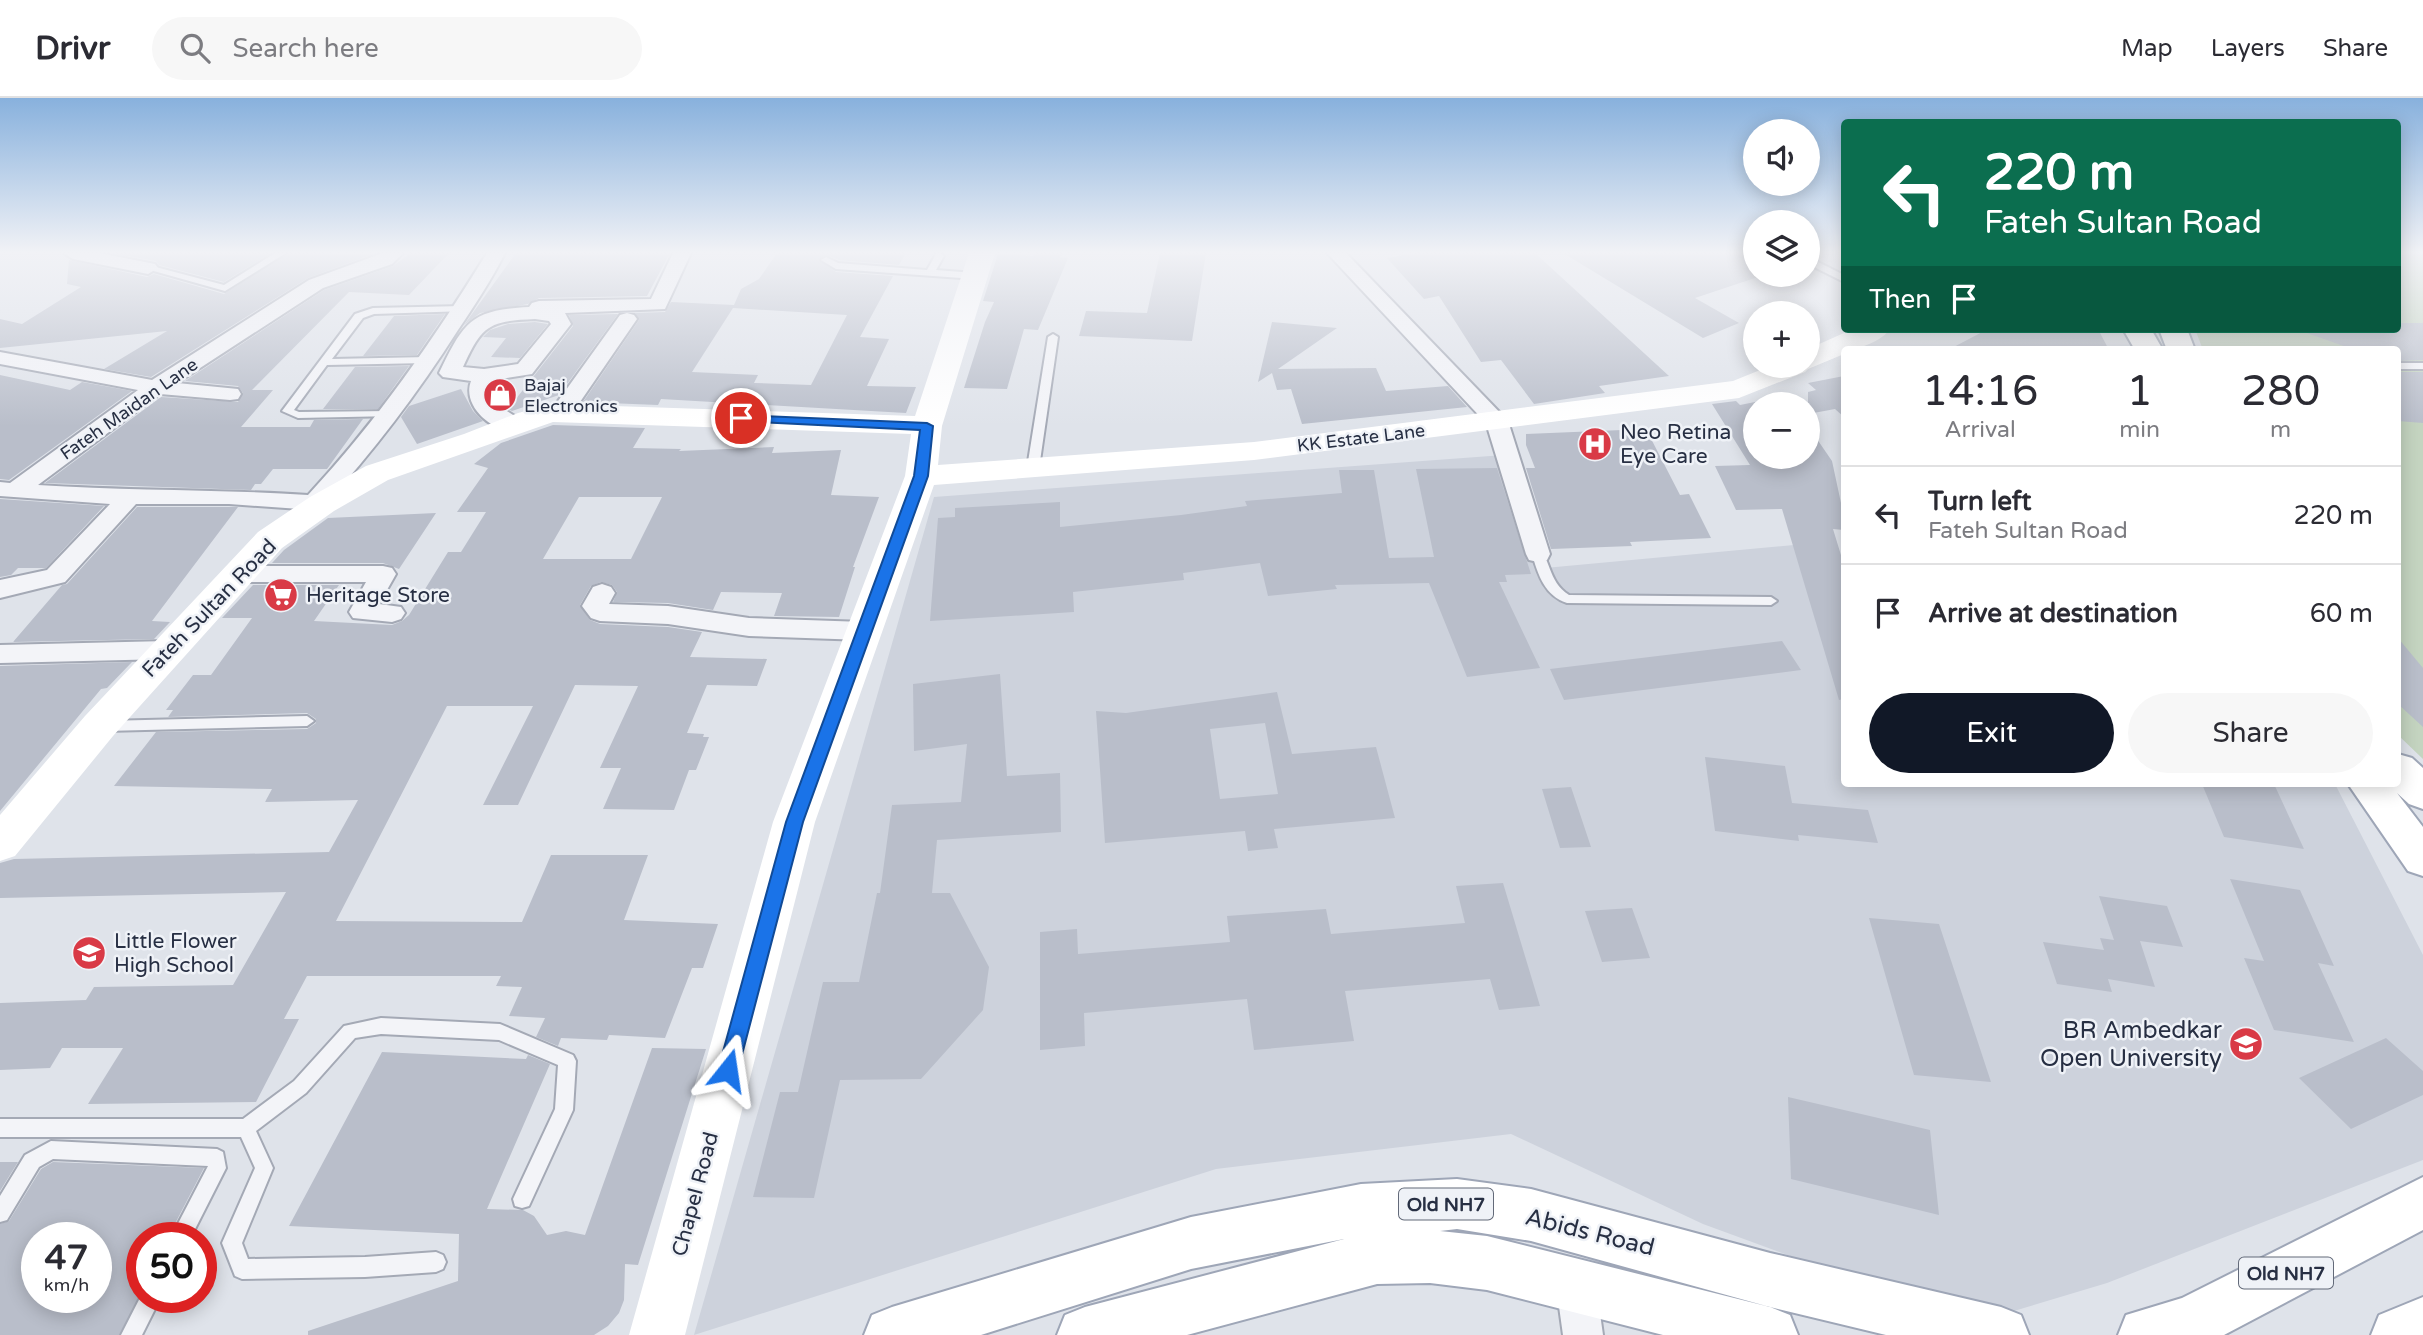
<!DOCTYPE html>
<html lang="en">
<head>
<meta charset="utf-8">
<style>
	:root { --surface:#fff; --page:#f7f7f7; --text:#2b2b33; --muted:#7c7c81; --line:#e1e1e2; --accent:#111827 }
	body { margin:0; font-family:"Varela Round",sans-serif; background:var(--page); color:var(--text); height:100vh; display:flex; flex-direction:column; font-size:26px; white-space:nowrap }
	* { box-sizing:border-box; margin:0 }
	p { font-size:23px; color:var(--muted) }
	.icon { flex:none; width:38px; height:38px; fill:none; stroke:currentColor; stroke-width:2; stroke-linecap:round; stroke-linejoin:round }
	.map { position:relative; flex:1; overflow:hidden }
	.details { position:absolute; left:1841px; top:248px; width:560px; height:441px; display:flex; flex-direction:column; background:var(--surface); border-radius:7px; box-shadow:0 4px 18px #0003 }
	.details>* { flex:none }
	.top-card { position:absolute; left:1841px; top:21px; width:560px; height:214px; border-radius:7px; box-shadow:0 4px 18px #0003; background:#0b6e4f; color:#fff; overflow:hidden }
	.tools { position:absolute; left:1743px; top:21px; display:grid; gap:14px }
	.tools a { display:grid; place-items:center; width:77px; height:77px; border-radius:50%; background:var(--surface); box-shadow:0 4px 18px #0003; font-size:35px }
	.speed { position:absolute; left:21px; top:1124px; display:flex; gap:14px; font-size:35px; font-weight:700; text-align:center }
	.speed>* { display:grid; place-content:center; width:91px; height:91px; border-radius:50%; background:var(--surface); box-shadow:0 4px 18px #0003; line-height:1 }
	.speed small { font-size:18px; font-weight:400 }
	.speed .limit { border:10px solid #d22; background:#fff; color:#111 }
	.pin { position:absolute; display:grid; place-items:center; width:60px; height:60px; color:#fff; margin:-30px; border:4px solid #fff; border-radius:50%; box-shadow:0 2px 7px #0007 }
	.me { position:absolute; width:77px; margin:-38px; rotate:15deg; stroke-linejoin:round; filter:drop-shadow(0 0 5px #0008) }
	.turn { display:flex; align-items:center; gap:24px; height:147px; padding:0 28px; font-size:32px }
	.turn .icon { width:91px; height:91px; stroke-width:2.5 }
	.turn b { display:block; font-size:49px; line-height:60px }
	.then { display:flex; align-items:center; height:66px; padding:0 28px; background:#0003; gap:14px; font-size:26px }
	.eta { display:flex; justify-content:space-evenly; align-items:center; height:119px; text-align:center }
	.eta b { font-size:42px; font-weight:600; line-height:49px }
	.cta { display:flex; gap:14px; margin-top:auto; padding:14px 28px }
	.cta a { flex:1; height:80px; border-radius:42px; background:var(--accent); color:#fff; font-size:28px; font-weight:600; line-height:80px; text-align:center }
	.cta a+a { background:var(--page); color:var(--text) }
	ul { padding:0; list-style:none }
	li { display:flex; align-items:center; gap:21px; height:98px; padding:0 28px; border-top:2px solid var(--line) }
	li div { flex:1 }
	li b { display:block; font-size:26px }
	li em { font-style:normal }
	header { display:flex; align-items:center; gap:42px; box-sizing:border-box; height:98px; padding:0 35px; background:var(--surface); border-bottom:2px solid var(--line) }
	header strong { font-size:33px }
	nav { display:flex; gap:38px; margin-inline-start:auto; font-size:24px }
	.search { width:490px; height:63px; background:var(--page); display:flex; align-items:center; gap:18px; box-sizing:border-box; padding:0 24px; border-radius:38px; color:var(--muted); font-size:26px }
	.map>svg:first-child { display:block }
</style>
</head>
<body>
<header>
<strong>Drivr</strong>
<div class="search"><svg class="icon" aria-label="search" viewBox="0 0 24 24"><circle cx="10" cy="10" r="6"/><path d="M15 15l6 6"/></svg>Search here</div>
<nav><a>Map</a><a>Layers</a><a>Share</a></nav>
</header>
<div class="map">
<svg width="2423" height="1237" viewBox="0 0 2423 1237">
	<rect width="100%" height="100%" fill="#dfe3ea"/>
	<path fill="#cdd2dc" d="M1504 357 1545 470 1836 443 1844 469V686H2335L2423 857V1062L2107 1185 1987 1221 1888 1194 1703 1126 1511 1036 1216 1071 694 1237 934 399Z"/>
	<path fill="#c4d4c0" d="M2398 155H2423V661L2398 637V252H2203L2195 231H2398Z"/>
	<path fill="#b9beca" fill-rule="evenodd" d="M111 155H271L224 184 159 167 156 163Z
		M288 155 373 156 308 180 151 279 104 271 167 233 0 250V221L22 226 81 189 67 186 69 162 147 179 154 176 224 196Z
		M411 155H449L409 197 349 194 252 292H273L241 329H310L314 322 363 321 327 371H273L261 386H255L251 392 45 385 161 299 238 304 243 295 238 288 185 283 324 192 393 168Z
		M516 155H670L647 198 539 200 528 206 480 215 464 227Z
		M777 155H906L899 167 839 162 827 157 819 161 836 174 893 178 860 239 889 241 867 288 916 289 906 315 661 301 658 307 583 304 639 222 635 215 665 214 671 204 734 207 741 191 759 181ZM733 210 847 217 811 287 754 285 758 277 692 274Z
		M1036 155H1063L1060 159 1068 160 1038 232 1024 231 1007 291 964 290 985 224 994 204 983 203 998 156 1034 158Z
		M1160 155H1206L1192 243 1079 238 1086 213 1147 215Z
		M1415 155H1535L1669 278 1599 288 1605 295 1534 306 1501 262 1481 264 1439 198 1424 201 1387 160Z
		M1563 155H1755V177H1764L1695 200 1739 225 1703 240Z
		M445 216 417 257 363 258 394 218Z
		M618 216 559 297 512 313 508 311 573 228 569 217Z
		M535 224 548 226 520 260 491 259 506 240 483 239 490 232 508 226Z
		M1272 224 1337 230 1278 271 1376 270 1386 293 1448 288 1467 309 1302 326 1291 291 1277 292 1272 275 1258 284Z
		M2398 225H2423V262L2398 263V252H2355L2304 234V231H2398Z
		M1988 231H2098L2109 252H1948Z
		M409 268 378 311H323L355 269Z
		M2398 274H2423V325L2398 323Z
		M0 277 70 292 82 284 132 293 9 382 0 381Z
		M1844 278V319L1835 311 1808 316V294L1816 292 1808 285Z
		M461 291 473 313 483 323 417 346 401 319 409 308Z
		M1736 303 1740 307 1755 304V359H1808V328L1832 363 1844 419V432L1833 431 1844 467V601L1839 602 1782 411 1736 412 1715 368 1750 367 1712 306Z
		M553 327 645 330 633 350 681 351 679 353 774 349 772 355 841 352 831 397 879 399 853 469H855L839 519 774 518 782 495 721 494 713 512 668 505 613 504 617 494 612 487 601 484 591 488 580 507 590 522 600 526 668 529 702 534 690 559 767 561 757 588 707 587 687 635 704 636 703 639H709L696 672H689L674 712 603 711 621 670H600L638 588 575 587 518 707H483L533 608H447L336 823 522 824 551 757H648L624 822 718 826 703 870H692L665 940 609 937 607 942 561 940 558 948 536 939 545 920 509 918 522 889 496 888 501 878H307L284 921H299L256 1004 88 1006 123 950H62L50 970 0 972V905L86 902 94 889 233 887 286 794 0 800V765L14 761 329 754 358 702 265 704 272 691 114 688 156 634 307 631 316 625V621L307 615 168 619 173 612H166L193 577H211L252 520H222L253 487H339L314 523 392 527 402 523 409 517 448 454H461L486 414H457L488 370 474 366 501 345ZM579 399H662L631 461H543Z
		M1646 331 1680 397 1689 396 1711 440 1630 444 1632 448 1551 451 1526 370H1535L1526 347V336Z
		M1497 370 1531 476 1505 477 1507 484H1499L1540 570 1467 579 1429 485 1335 487 1337 491 1268 498 1260 465 1183 475 1184 482 1073 494 1074 514 930 523 938 420 955 419V410L1060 404V429L1181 417 1247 408 1245 403 1342 395 1339 372H1374L1389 460 1434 459 1416 371Z
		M0 401 104 408 46 470H18L11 477 0 479Z
		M137 409H238L152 523 170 524 154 541 13 544 62 487 67 486Z
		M436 415 399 471 383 465H272L284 452 328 420Z
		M2398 540 2423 570V629L2398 606Z
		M1782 543 1801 572 1564 602 1550 571Z
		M132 564 107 590 101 591 0 713V568Z
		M1000 576 1007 678 1060 675 1061 734 937 742 932 795H950L989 869 983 912 921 981 840 982 814 1100 753 1099 780 994H798L823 884H859L877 795H880L892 707 961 704 967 646 914 653 913 586Z
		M1277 594 1292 656 1376 649 1395 720 1274 731 1278 750 1248 753 1245 733 1105 745 1096 613 1126 615ZM1265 625 1278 696 1220 701 1210 631Z
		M1705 659 1785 668 1792 705 1868 712 1878 745 1798 737 1799 743 1715 733Z
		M2202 686H2274L2304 751 2224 739Z
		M1571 689 1591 749 1560 750 1542 691Z
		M2230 781 2300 792 2334 868 2318 865 2354 944 2274 932 2244 860 2264 863Z
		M1503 785 1540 908 1499 912 1490 881 1345 893 1354 943 1254 952 1247 901 1084 915 1085 948 1040 952V834L1077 831 1078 856 1230 844 1227 818 1326 811 1331 836 1465 825 1456 788Z
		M2099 798 2167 808 2183 849 2140 843 2155 889 2108 881 2112 894 2057 886 2043 844 2104 852 2100 840 2114 842Z
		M1632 810 1650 860 1602 864 1585 813Z
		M1869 820 1939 826 1991 984 1914 977Z
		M2386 940 2423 973V997L2351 1031 2299 980Z
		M652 950 706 951 638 1167 625 1166 624 1202 619 1215 608 1228 594 1237H308V1233L458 1183 459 1136 289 1128 382 954 526 961 528 957 550 966 487 1111 523 1112 534 1118 547 1137 566 1133 585 1137Z
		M1788 999 1930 1032 1939 1117 1791 1081Z
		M0 1064H18L0 1093Z
		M53 1064 204 1070 168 1139H142V1194L119 1237H0V1126L9 1123 41 1071ZM37 1139H96V1199H37Z"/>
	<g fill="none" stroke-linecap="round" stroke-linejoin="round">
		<g stroke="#a4a9b5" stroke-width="4">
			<path id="lane" d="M275 155H286L225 193 143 170 148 167 224 187Z
				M939 155 944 158 936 172 975 175 980 178 975 181 836 171 821 162 826 159 838 165 927 172 936 156Z
				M1808 159 1844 177V184L1808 166Z
				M463 208 467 209V213L374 216 363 220 332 261 428 259 433 262 428 265 327 267 294 312 299 314 391 313 396 316 395 318 298 320 282 313 355 216 373 210Z
				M1053 236 1058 239 1039 370 1033 373 1027 370 1048 239Z
				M2398 265H2423V271H2398Z
				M1538 452C1551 458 1547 483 1569 497L1771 499 1777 503 1771 507 1567 505C1545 498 1538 477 1532 456Z
				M307 618 314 623 307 628 105 633 98 628 105 623Z
				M381 920 500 926 573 957 576 963 573 1012 529 1108 522 1110 515 1108 513 1101 555 1011 558 967 499 942 381 936 355 940 306 995 256 1033 273 1070 242 1145 248 1161 365 1159 436 1154 443 1157 446 1164 443 1171 436 1174 365 1179 242 1181 235 1178 222 1145 255 1070 241 1039H0V1021H243L294 983 344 928Z
				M51 1043 217 1051 223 1054 226 1070 191 1139H171L208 1068 53 1061 39 1069 7 1122 0 1124V1098L25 1057Z
				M142 1196V1199H161L142 1237H121Z"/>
		</g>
		<g stroke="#a4a9b5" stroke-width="4">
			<path id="street" d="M64 155H99L155 166 158 170 148 176 73 161Z
				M383 155H403L392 166 323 190 177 285 238 291 241 296 238 301 230 302 160 296 38 387C128 393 218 391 308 397 377 323 434 241 487 155H505C492 181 475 207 458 232 418 295 373 354 322 410L314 412 229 406H136L65 484 0 500V482L47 472 110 406 0 398V384L10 385 138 292 0 266V254L152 282 309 182Z
				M673 155H691L665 211 565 215 571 226 532 276 493 282 491 303 521 322 524 327 521 332C495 338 461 309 471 283L443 279 439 275C464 224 470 212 529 209L532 205 539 203 651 201ZM535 221 549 223 551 226 518 266 484 271 463 269C482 227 489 223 535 221Z
				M1327 155H1346L1508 323 1550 456 1547 462 1538 464 1529 462 1526 456 1486 325Z
				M627 215 634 217 637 221 569 320H553L550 315 553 310 620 217Z
				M238 468H383L392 470 396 476 379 506 401 509 405 515 401 521 392 524 353 520 349 514 366 484H238L229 482 225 476 229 470Z
				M602 486 611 489 615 495 609 506 668 508 749 520 864 524 873 527 877 533 873 539 864 542 749 538 668 526 600 523 591 520 582 508 593 489Z
				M167 543 176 545 180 552 176 559 167 561 0 565V547Z
				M1576 1167 1590 1173 1596 1187 1603 1237H1563L1556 1187 1562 1173Z"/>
		</g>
		<g stroke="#9ea6b7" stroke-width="4">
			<path id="primary" d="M2123 231H2151L2163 252H2135Z
				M2159 231H2187L2195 252H2167Z
				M2398 656 2412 660 2423 670V711L2409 706 2397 695 2423 729V778L2408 773 2348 686H2398Z
				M2423 1079V1132L2224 1237H2118L2126 1217 2182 1200Z
				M1457 1081 1531 1091 1770 1155 2001 1209 2021 1217 2029 1237H1886L1770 1209 1531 1143 1457 1131 1440 1133 1487 1138 1770 1209 1790 1217 1798 1237H1663L1487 1192 1430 1185 1377 1186 1187 1237H1057L1065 1217 1085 1209 1344 1141 1191 1171 981 1237H864L872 1217 892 1209 1191 1119 1361 1086Z
				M2423 1199V1237H2371L2379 1217Z"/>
		</g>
		<use href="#lane" fill="#f3f4f8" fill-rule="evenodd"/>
		<use href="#street" fill="#f3f4f8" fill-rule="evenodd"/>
		<path fill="#fff" fill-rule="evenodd" d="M969 155H995L942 328 938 367 1254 344 1733 283 1770 268H1808V251L1853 231H1890C1882 243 1858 252 1844 252V256L1808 271 1805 274 1739 300 1254 362 934 387 815 724 685 1237H629L773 724 905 378 911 336 553 324 388 382 334 413 282 450 113 638 15 758 0 763V717L85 618 258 434 310 399 366 368 464 336 518 315 553 306 915 318Z"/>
		<use href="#primary" fill="#fff" fill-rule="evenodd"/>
	</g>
	<linearGradient id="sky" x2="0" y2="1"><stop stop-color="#88b1dd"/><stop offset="0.47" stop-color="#f1f2f6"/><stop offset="1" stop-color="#f1f2f6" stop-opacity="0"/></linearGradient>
	<rect width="2423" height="328" fill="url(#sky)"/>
	<path fill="#1a73e8" stroke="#114b97" stroke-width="2" d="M741 317 927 325 933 328 928 378 803 724 738 972 735 979 728 982 721 979 718 972 786 724 914 378 920 332 737 323V318Z"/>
	<defs>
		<g id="shop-disc" transform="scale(1.75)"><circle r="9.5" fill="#d93a46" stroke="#eff2f7"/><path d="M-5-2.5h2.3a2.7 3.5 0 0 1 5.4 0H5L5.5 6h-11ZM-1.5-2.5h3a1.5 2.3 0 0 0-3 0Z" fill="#fff"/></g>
		<g id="hospital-disc" transform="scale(1.75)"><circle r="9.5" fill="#d93a46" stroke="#eff2f7"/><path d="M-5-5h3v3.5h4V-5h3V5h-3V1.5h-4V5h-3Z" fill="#fff"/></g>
		<g id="supermarket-disc" transform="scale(1.75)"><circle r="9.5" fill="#d93a46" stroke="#eff2f7"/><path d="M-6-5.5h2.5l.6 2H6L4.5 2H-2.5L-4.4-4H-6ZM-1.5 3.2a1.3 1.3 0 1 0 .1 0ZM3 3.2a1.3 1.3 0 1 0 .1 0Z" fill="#fff"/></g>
		<g id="school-disc" transform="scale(1.75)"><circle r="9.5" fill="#d93a46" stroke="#eff2f7"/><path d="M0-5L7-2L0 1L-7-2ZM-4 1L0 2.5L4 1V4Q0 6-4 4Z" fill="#fff"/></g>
		<g id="university-disc" transform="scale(1.75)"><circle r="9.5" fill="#d93a46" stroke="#eff2f7"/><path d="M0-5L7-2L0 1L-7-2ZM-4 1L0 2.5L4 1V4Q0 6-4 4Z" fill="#fff"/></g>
	</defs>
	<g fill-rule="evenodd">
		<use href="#shop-disc" x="500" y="297"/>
		<use href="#hospital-disc" x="1595" y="346"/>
		<use href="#supermarket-disc" x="281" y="497"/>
		<use href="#school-disc" x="89" y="855"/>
		<use href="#university-disc" x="2246" y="946"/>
	</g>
	<g text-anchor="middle" stroke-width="5" stroke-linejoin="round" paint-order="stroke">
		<g font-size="18" fill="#272f43" stroke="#eff2f7" text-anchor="start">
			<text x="524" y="293">Bajaj<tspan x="524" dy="21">Electronics</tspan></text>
		</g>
		<g font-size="18" fill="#272f43" stroke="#eff2f7">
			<text transform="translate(129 311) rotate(-35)" y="6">Fateh Maidan Lane</text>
			<text transform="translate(1361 340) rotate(-7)" y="6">KK Estate Lane</text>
		</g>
		<g fill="#eff2f7" stroke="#636a79" stroke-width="2">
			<rect x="1399" y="1090.5" width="94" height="31" rx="5"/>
			<rect x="2239" y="1159.5" width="94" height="31" rx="5"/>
		</g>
		<g font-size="19" font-weight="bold" fill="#272f43">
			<text x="1446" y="1113">Old NH7</text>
			<text x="2286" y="1182">Old NH7</text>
		</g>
		<g font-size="21" fill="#272f43" stroke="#eff2f7" text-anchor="start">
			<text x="1620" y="341">Neo Retina<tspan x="1620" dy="24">Eye Care</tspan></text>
			<text x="306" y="504">Heritage Store</text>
			<text x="114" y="850">Little Flower<tspan x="114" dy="24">High School</tspan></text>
		</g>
		<g font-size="21" fill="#272f43" stroke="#eff2f7">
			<text transform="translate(209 510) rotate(-46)" y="7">Fateh Sultan Road</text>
			<text transform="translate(695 1096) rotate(-75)" y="7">Chapel Road</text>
		</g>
		<g font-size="24" fill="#272f43" stroke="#eff2f7" text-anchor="end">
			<text x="2222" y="940">BR Ambedkar<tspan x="2222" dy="28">Open University</tspan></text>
		</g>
		<g font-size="24" fill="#272f43" stroke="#eff2f7">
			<text transform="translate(1590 1134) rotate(14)" y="8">Abids Road</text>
		</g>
	</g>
</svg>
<div class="tools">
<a><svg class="icon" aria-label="sound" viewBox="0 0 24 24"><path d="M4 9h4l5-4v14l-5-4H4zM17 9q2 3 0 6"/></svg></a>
<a><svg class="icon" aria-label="layers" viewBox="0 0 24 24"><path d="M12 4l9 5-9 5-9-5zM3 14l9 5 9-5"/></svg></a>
<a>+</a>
<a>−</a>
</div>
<div class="speed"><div>47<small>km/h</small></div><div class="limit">50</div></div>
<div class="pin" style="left:741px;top:320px;background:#d93025"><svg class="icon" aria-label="arrive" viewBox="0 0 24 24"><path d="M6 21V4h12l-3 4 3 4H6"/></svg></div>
<svg class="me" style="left:728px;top:972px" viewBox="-20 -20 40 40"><path d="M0-17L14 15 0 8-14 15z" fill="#1a73e8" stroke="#fff" stroke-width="4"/></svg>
<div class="top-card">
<div class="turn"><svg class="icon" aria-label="left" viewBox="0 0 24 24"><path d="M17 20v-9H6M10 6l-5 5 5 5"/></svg><div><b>220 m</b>Fateh Sultan Road</div></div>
<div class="then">Then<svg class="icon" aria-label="arrive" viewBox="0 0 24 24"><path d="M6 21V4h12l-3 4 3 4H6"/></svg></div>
</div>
<section class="details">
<div class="eta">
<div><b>14:16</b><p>Arrival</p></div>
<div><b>1</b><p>min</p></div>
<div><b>280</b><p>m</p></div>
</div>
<ul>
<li><svg class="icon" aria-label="left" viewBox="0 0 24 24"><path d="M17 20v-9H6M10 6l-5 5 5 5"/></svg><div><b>Turn left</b><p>Fateh Sultan Road</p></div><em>220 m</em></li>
<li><svg class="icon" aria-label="arrive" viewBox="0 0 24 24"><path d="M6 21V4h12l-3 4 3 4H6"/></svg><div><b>Arrive at destination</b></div><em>60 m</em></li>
</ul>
<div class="cta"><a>Exit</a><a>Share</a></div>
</section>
</div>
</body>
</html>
